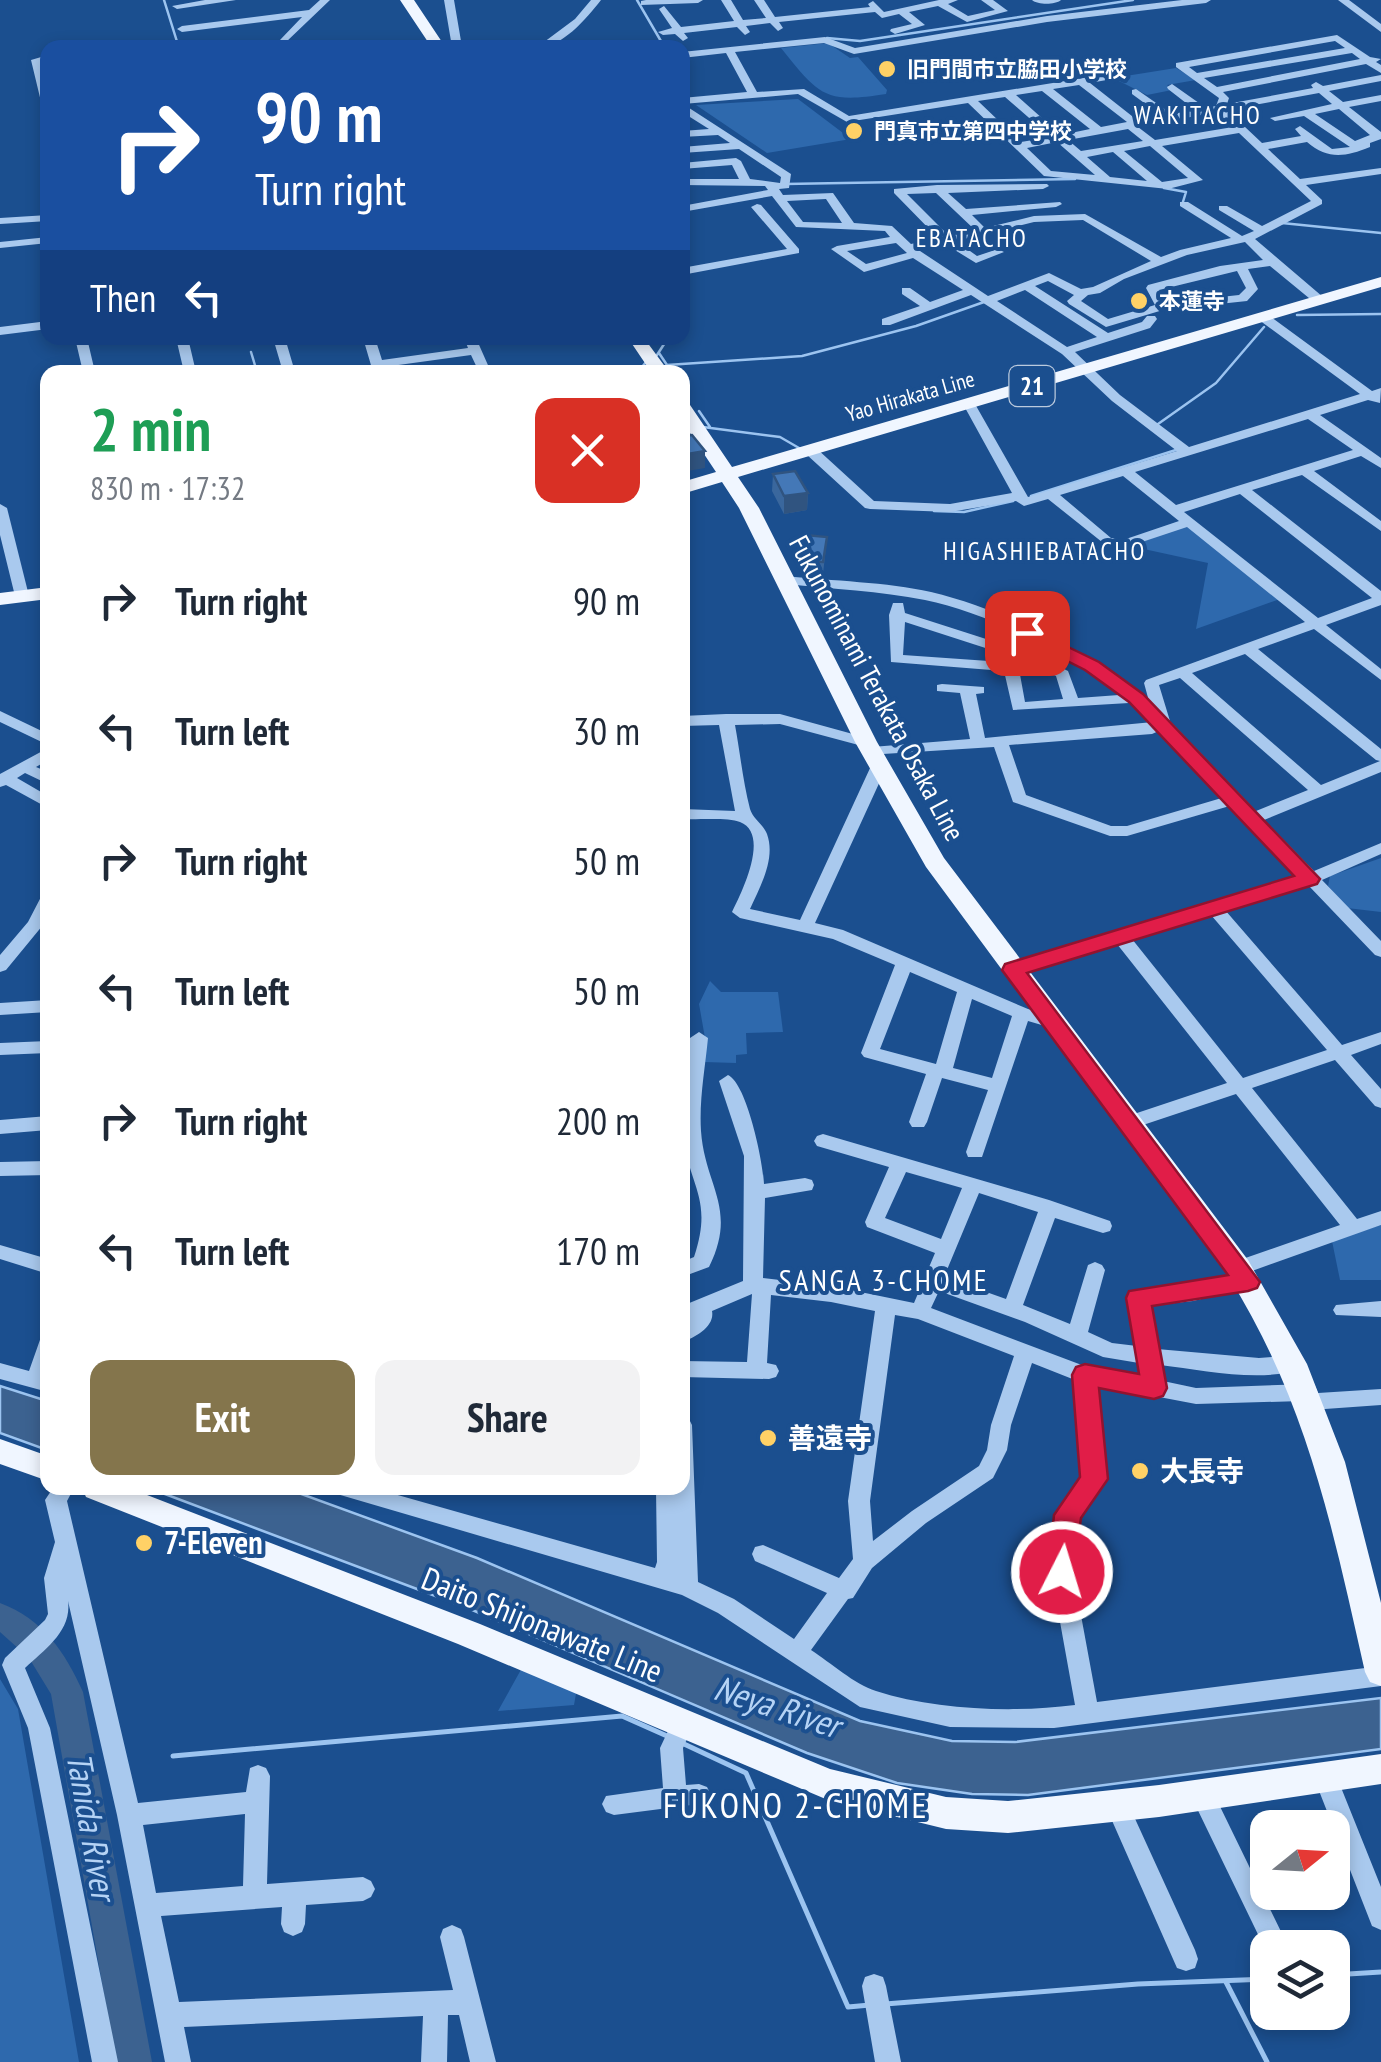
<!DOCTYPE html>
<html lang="en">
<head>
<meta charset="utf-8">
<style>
	:root { --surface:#fff; --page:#f2f2f3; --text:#1f2937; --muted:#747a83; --accent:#84754c }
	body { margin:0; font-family:"PT Sans Narrow","Noto Sans JP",sans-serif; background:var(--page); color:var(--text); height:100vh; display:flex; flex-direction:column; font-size:38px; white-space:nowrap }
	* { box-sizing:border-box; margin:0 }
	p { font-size:32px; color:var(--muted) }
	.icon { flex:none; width:55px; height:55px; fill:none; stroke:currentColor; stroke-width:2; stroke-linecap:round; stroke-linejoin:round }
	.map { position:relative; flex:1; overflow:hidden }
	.panel { position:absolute; left:40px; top:365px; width:650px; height:1130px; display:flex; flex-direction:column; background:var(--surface); border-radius:20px; box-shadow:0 5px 15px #0003 }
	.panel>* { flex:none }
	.banner { position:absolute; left:40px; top:40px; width:650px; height:305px; border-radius:20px; box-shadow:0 5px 15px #0003; background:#1a4fa0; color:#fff; overflow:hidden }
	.needle { width:65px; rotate:72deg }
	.controls { position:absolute; left:1250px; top:1810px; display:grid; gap:20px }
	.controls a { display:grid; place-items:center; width:100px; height:100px; border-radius:20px; background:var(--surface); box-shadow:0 5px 15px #0003; font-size:50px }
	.pin { position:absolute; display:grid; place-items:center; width:85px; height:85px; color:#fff; margin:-42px; border-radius:20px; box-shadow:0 5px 15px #0006 }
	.me { position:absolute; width:110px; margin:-55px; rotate:5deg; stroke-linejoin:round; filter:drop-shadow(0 0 8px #0008) }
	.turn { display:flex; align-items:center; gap:35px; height:210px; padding:0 50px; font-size:45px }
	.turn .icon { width:130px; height:130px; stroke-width:2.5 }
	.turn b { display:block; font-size:70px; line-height:85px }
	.then { display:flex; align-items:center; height:95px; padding:0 50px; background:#0003; gap:20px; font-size:38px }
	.round { display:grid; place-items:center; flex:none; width:105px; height:105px; border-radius:20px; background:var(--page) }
	.overview { display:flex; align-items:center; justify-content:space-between; height:170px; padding:0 50px }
	h1 { font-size:60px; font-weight:700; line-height:75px; color:#1e9e55 }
	.action { display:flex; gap:20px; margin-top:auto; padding:20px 50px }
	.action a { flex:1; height:115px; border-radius:20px; background:var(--accent); color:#fff; font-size:40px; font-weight:700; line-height:115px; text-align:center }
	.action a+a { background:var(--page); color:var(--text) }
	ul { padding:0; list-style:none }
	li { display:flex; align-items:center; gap:30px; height:130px; padding:0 50px }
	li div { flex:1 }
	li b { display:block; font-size:38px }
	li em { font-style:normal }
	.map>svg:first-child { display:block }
</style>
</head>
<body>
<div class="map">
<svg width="1381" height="2062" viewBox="0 0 1381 2062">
	<rect width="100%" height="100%" fill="#1b4f8f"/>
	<path fill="#2e69ad" d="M828 43 850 58 858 57 887 90 886 94C824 104 819 95 781 48Z
		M1176 68 1196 80 1167 85 1172 90 1147 95 1113 78Z
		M798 99 851 139 767 153 696 105Z
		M1189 525 1280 599 1196 629 1208 563 1130 546Z
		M1381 858V912L1347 908 1328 886 1330 876Z
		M710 981 721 992H778L783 1032 746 1033 747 1054 736 1055V1063L704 1062 705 1038 699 1004Z
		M1381 1225V1280H1340L1332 1241Z
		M523 1666 577 1688 574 1705 498 1711Z
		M0 1679 18 1709 79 2062H0Z"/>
	<path fill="#3c6290" stroke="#9cc4f0" stroke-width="2.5" d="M0 1386 47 1401V1450L0 1433Z
		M149 1488H285L477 1558 860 1721 952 1741 1015 1742 1381 1698V1749L1028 1795 972 1794 897 1783 807 1753 470 1609Z"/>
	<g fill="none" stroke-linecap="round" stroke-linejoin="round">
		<path stroke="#9cc4f0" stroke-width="2.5" d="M164 0 179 48
			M637 0 665 48
			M827 38 860 41 1133 0
			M785 184 1075 179
			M1164 188 1186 192 1182 205
			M1282 223 1381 233
			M1297 315 1381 314
			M251 352 257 372
			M659 353 667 365 802 356 916 326 984 302
			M657 355 668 338
			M638 372 646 362
			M699 411 710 427
			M1158 424 1216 383 1264 327
			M703 427 780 437 799 448
			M1031 496 1179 449
			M934 511 964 512 1013 501"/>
		<path stroke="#9cc4f0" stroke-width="5" d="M684 1744 746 1773 848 2007 870 2005
			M173 1756 622 1716 667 1736
			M1332 1975 1381 1972
			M1226 1982 1267 2062
			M885 2004 1138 1984 1268 1979"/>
		<path fill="#3c6290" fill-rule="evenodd" d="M0 1603C43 1619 65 1652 83 1692L152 2062H116L51 1694 29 1658 0 1632Z"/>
		<path fill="#a9c9ee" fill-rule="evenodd" d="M205 0H236L177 9 172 6Z
			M320 0H330L285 43 280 40 302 17 182 32 177 29 182 26 309 10Z
			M444 0H454L461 41 457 48H447L451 41Z
			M591 0H601C586 19 562 48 536 48L575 19Z
			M646 0H703L698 3 641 5V1Z
			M721 0H731L743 20 766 18 754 0H764L775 17 870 7 868 4 873 1 884 12 939 0H958L948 4 968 16 995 10 981 0H993L1008 11 967 22 938 6 909 12 925 25 895 34 890 31 891 29 912 24 899 14 882 18 875 12 779 22 783 28 778 31 770 23 746 26 750 32 745 35 737 27 684 33 688 38 683 41 675 34 663 35 658 32 672 28 659 9 664 6 681 27 734 21Z
			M1032 0H1061C1055 5 1038 5 1032 0Z
			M1182 0H1211L1206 3 1047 22 854 54 824 43 735 52 757 92 804 89 849 116 1108 74 1113 77 1112 79 1090 83 1137 120 1162 116 1132 94V90L1136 89 1172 114 1195 110 1168 89 1167 87 1172 84 1206 108 1216 106 1219 98 1176 67V63L1337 35 1370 57 1381 59 1376 62 1381 65V73L1366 64 1223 92 1229 98 1227 104 1313 88 1311 85 1316 82 1323 86 1381 75V81L1329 91 1343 102 1381 95V101L1349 107 1381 132V139L1370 143V147C1345 157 1328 160 1307 142L1268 149 1300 179 1381 168V174L1306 185 1322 200V204L1255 239 1323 297V303H1315L1270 266 1248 269 1258 289 1247 301 1163 310 1106 327 1069 304 1067 301 1074 295 1048 281 1035 286 1108 333 1142 322 1147 316H1155L1157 319 1150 328 1075 352 1120 395 1189 447 1360 394 1259 320V314H1267L1372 391 1381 388 1380 403 1368 400 1320 415 1381 458V468L1361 456 1314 471 1381 521V531L1302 475 1252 490 1381 591V605L1326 625 1381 669V680L1314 629 1258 649 1381 749V772L1264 820 1314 871 1381 843V854L1322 880 1381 941V957L1375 955 1308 885 1225 910 1342 1045 1381 1032V1044L1351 1055 1381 1089V1108L1375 1106 1335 1060 1252 1088 1357 1219 1381 1211V1225L1238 1276 1231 1273 1228 1268 1231 1263 1340 1225 1236 1094 1128 1130 1122 1128 1119 1123 1122 1118 1227 1083 1117 944 1013 976 1004 970 1007 966 1300 876 1233 805 1127 836H1110L1013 802 994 747 867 755 864 752 867 749 872 747 970 739 960 693 937 691V685L942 684 984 687V693L976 694 985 738 1153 722 1129 703 1013 710 1004 671 891 662 889 615 893 603H903L905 613 1036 655 1068 671 1078 698 1119 695C1068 654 989 613 925 600 880 591 832 589 786 584L779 580 786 576C832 581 887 582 931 592 1005 610 1077 647 1136 694L1141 695 1150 705 1144 683 1146 680 1305 622 1187 527 1124 548 1107 546 1048 499 1024 506 1016 501 950 512 870 509 865 508 806 454V448H816L874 501 950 504 1012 493 963 404 969 400 975 404 1028 497 1177 451 1112 401 1062 354 971 295 890 325H882V319L920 306 902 294V288H910L930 302 963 290 913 258 864 272 831 249 837 246 890 237 885 231 796 227 772 196 682 212V206L768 190 765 186 682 185V179H739L732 165 682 169V163L736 158 741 161 750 179 780 183 781 177 739 149 682 153V147L730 143 718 135 682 137V131L709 129 682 112V98L747 92 726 53 682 58V52L825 37 855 48 1047 16ZM1335 41 1345 48 1197 73 1189 67ZM1352 53 1360 59 1217 87 1204 78ZM1079 85 1127 122 1101 127 1053 89ZM1042 91 1090 129 1061 135 1016 95ZM1319 93 1332 104 1270 118 1275 121 1304 116 1350 147 1332 149 1300 126 1295 129 1301 136 1262 143 1227 110ZM798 94 847 122 968 103 1044 176 1168 189 1203 180 1162 146 1239 133 1311 201 1262 226 1227 206H1219V210L1254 231 1242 236 1188 202H1180V206L1231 238 1180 250 1161 257 1085 214 1034 216 985 228 972 215 1056 207 1062 204 1060 202 966 209 948 193 1043 189 1049 186 1047 184 937 185 894 189V193L938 238 911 244 892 226 854 223 833 193 783 195 779 189 789 188 791 174 683 104ZM1005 97 1051 137 1021 142 978 101ZM1339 109 1370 135 1355 141 1315 114ZM1217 112 1233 127 1155 140 1138 127ZM1128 129 1143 141 1081 151 1068 140ZM1057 142 1095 175 1051 171 1027 148ZM1150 146 1188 178 1162 182 1124 151ZM1113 152 1147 181 1110 177 1087 157ZM936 193 975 230 949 236 907 194ZM826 199 842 223 803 222 787 201ZM1083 220 1151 261 1093 287 1081 289 1049 273 988 296 917 249 945 244 976 263 1004 252 998 249 977 256 956 241 1034 222ZM1245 242 1263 260 1220 266 1148 285 1146 288 1155 305 1108 319 1081 301 1088 295 1100 293 1124 279 1187 255ZM896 243 907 253 866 264 847 251ZM1237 271 1246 288 1239 295 1166 303 1159 290ZM1025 290 1097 337 1067 347 997 301ZM1308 419 1353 450 1176 505 1135 472ZM1123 476 1179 521 1123 540 1111 538 1060 495ZM1240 494 1372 598 1318 618 1184 512ZM905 622 1004 654 1003 662 903 655ZM1245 654 1376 760 1380 761 1321 785 1192 673ZM1017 658 1056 676 1063 699 1025 702ZM1180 678 1308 790 1256 811 1170 721 1159 685ZM1161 730 1225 797 1127 826H1111L1026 795 1009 745 1152 734ZM1211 915 1327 1050 1243 1078 1132 939Z
			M1338 0H1349L1381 24V32Z
			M637 45 655 48H632Z
			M48 55V61L42 62 48 86V113L43 110 31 60Z
			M757 204 761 205 799 249V253L682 275V268L787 249 751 207Z
			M48 215V221L0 224V218Z
			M48 237V243L0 248V242Z
			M48 321V329L0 335V327Z
			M75 338H87L95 372H83Z
			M176 338H188L196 372H184Z
			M273 338H285L295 372H283Z
			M363 338H375L382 360 468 348 464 338H476L491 372H479L471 355 384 367 385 372H373Z
			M0 504 7 508 29 596 27 599H17L15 596 0 535Z
			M0 711 48 734V745L0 722Z
			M726 714H780L871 739 874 742 866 747 780 724 735 725C740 752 743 782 750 809 753 819 763 824 767 834 776 859 760 887 750 909L800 920 871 766 874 763H884L887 766 815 923 843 930 1028 1009 1058 1018 1061 1022 1052 1028 1028 1021 982 1157H968L966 1152 988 1090 942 1078 927 1122 924 1127H912L909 1122 926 1074 864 1057 861 1053 895 965 833 939 740 918 732 912C741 894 771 834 740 822 728 817 697 820 682 819V809L735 811 719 725 682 726V716ZM910 972 957 992 936 1064 880 1049ZM972 999 1012 1016 992 1078 953 1068Z
			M48 748V760L36 767 48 772V784L25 773 17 778 48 796V808L6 785 0 787V774Z
			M48 894V917L43 925 6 970 0 972V955L28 922 42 895Z
			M48 1000V1012L0 1015V1003Z
			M699 1032 708 1038C705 1069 699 1100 701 1131 705 1187 738 1208 709 1267L682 1277V1262L694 1257C714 1197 688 1187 683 1133 680 1102 687 1070 690 1038Z
			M48 1041V1053L0 1055V1043Z
			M728 1075C747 1084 763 1161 764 1184L805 1178 812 1180 814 1185 812 1190 765 1198 763 1278 831 1286 914 1303 935 1253 867 1227 865 1222 889 1167 817 1146 814 1141 817 1136 823 1134 1049 1200 1110 1221 1112 1226 1110 1231 1103 1233 1055 1218 1023 1305 1070 1324 1088 1265 1095 1262 1102 1265 1105 1270 1088 1332 1112 1343 1137 1346 1128 1299 1131 1294 1193 1285 1248 1273 1255 1276 1258 1281 1255 1286 1193 1301 1149 1306 1157 1349 1259 1358 1295 1355 1302 1357 1305 1363 1302 1369C1259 1383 1204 1370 1160 1365L1163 1381 1196 1388 1308 1384 1315 1386 1318 1393 1381 1389V1405L1311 1410 1304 1408 1302 1401 1196 1404 1096 1385 1104 1479 1078 1517 1073 1572 1097 1702 1381 1666V1686L1054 1728 950 1727 860 1707 718 1613 682 1595 337 1494 334 1488H373L655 1568 657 1562 656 1488H682V1417L689 1419 692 1425 698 1582 734 1599 794 1639 827 1593 755 1561 752 1554 755 1547 763 1545 839 1578 853 1559 848 1501 875 1311 831 1302 771 1295 767 1363 776 1365 779 1371 776 1377 769 1379 682 1377V1361L747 1362 752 1294 712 1311C715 1326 696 1337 682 1342V1306L743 1281 744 1156 719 1081ZM906 1172 962 1188 941 1239 885 1218ZM979 1193 1038 1212 1006 1299 944 1277ZM939 1291 1025 1322 1103 1357 1139 1363 1142 1378 1087 1367 931 1308ZM895 1315 918 1319 1014 1356 991 1425 987 1450 979 1466 912 1511 873 1541 870 1501ZM1032 1363 1075 1380 1083 1477 1057 1515 1051 1572 1075 1705C1014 1713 935 1710 876 1691 854 1684 831 1663 811 1650L848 1599 853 1598 872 1568 926 1523 993 1478 1007 1450 1011 1425Z
			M48 1116V1130L0 1134V1120Z
			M48 1161V1175L0 1176V1162Z
			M0 1245 48 1259V1274L0 1259Z
			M1381 1301V1317L1336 1315 1333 1310 1336 1305Z
			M48 1335V1392L0 1379V1363L29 1371 41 1337Z
			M53 1488H74L67 1501 138 1803 246 1792 250 1768 258 1765 266 1768 270 1776 267 1884 363 1877 371 1881 375 1889 371 1897 363 1901 306 1905 305 1924 302 1932 293 1936 284 1932 281 1924 282 1907 161 1916 179 2002 453 1990 440 1937 443 1929 452 1925 461 1929 464 1937 496 2062H470L459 2015H448L447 2062H421L423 2016 184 2027 191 2062H165L117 1815 68 1601C72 1631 45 1649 25 1668L50 1728 118 2062H92L28 1728 2 1665 5 1658 45 1620 48 1614 44 1578 55 1542 45 1500ZM245 1814 243 1886 156 1893 143 1825Z
			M683 1713 691 1716 694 1723 683 1748 686 1785 699 1784 707 1787 711 1795 707 1803 614 1815 606 1812 602 1804 606 1796 663 1788 660 1748 675 1716Z
			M1326 1767 1334 1770 1381 1887V1930L1372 1926 1314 1778 1318 1770Z
			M1202 1783 1210 1786 1289 1948H1268V1955L1190 1794 1194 1786Z
			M1118 1796 1126 1799 1195 1950 1198 1959 1195 1968 1186 1971 1177 1968 1106 1807 1110 1799Z
			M874 1974 883 1977 886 1986 901 2062H875L862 1986 865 1977Z"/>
		<path fill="#f0f6ff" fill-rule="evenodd" d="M400 0H414L446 48H432Z
			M1381 277V287L738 477 759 508 877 742 944 858 1248 1260 1307 1364 1345 1462 1381 1603V1686L1370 1682 1365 1672C1333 1530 1307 1401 1228 1276L926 867 855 742 739 508 722 482 682 494V482L716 472 682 421V401L688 402 732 467Z
			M628 338H644L669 372H651Z
			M48 587V599L0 605V593Z
			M0 1439 48 1456V1481L0 1464Z
			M82 1488H129L480 1624 830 1769 946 1797 1008 1801 1159 1785 1381 1754V1784L1159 1817 1008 1833 946 1829 828 1800 458 1644 86 1497Z"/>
	</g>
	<path fill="#3a679d" d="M773 474 808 493 807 510 784 514 772 491Z
		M827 537 823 574 800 572V561Z"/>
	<path fill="#305480" d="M705 451V468L682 472V455Z
		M808 493 807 510 784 514V496Z"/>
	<path fill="#4478b7" stroke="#305480" stroke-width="2.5" d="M692 435 705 451 682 455V436Z
		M795 471 808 493 784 496 773 474Z
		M805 535 827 537 823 562 800 561Z"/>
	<path fill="#e11d48" stroke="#92132f" stroke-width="2.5" d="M1027 627 1099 662 1143 694 1320 879 1317 884 1027 973 1260 1282 1257 1288 1248 1291 1152 1306 1167 1388 1163 1396 1154 1399 1099 1388 1108 1479 1081 1518 1072 1580 1062 1584 1052 1580 1048 1572 1054 1515 1080 1477 1072 1375 1076 1367 1085 1364 1139 1374 1126 1298 1129 1291 1228 1275 1002 970 1005 964 1294 876 1129 702 1085 670 1020 637 1018 633Z"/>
	<g fill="#ffd166" stroke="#1b4f8f" stroke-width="4">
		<circle cx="887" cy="69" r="10"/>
		<circle cx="854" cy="131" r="10"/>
		<circle cx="1139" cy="301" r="10"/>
		<circle cx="768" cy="1438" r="10"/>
		<circle cx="1140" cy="1471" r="10"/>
		<circle cx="144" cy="1543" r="10"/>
	</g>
	<g text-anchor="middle" stroke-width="8" stroke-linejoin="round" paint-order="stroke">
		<g font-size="22" font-weight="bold" fill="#fff" stroke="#1b4f8f" text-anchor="start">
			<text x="907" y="77">旧門間市立脇田小学校</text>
			<text x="874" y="139">門真市立第四中学校</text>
			<text x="1159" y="309">本蓮寺</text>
		</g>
		<g font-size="22" fill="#fff" stroke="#1b4f8f">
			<text transform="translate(910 396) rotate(-16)" y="8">Yao Hirakata Line</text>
		</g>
		<g font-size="25" letter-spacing="2.5" fill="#fff" stroke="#1b4f8f">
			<text x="1198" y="124">WAKITACHO</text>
			<text x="972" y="247">EBATACHO</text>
			<text x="1045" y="560">HIGASHIEBATACHO</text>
		</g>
		<rect fill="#1b4f8f" stroke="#bbcadd" stroke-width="2.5" x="1009.5" y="366" width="45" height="40" rx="8"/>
		<g font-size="25" font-weight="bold" fill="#fff">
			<text x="1032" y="395">21</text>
		</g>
		<g font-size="28" fill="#fff" stroke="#1b4f8f">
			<text transform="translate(877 688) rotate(62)" y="10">Fukunominami Terakata Osaka Line</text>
		</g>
		<g font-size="28" font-weight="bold" fill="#fff" stroke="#1b4f8f" text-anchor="start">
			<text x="788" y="1448">善遠寺</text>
			<text x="1160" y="1481">大長寺</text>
		</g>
		<g font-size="30" letter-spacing="2.5" fill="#fff" stroke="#1b4f8f">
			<text x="884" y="1291">SANGA 3-CHOME</text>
		</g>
		<g font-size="32" font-weight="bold" fill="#fff" stroke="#1b4f8f" text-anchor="start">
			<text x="164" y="1554">7-Eleven</text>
		</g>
		<g font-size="32" fill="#fff" stroke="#1b4f8f">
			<text transform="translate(542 1625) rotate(22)" y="11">Daito Shijonawate Line</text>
		</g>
		<g font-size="35" font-style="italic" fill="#b5d3f5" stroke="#1b4f8f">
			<text transform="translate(777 1707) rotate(18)" y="12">Neya River</text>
			<text transform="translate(91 1826) rotate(80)" y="12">Tanida River</text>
		</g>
		<g font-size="35" letter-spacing="2.5" fill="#fff" stroke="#1b4f8f">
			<text x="796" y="1818">FUKONO 2-CHOME</text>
		</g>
	</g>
</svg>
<div class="controls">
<a><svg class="needle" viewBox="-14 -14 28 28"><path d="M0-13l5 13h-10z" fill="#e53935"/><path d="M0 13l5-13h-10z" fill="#747a83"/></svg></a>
<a><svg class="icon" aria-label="layers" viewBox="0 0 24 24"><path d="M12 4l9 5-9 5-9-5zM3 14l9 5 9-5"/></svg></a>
</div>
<div class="pin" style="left:1027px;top:633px;background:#d93025"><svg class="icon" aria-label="arrive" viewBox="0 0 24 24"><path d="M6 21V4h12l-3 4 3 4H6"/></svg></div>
<svg class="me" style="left:1062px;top:1572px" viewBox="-20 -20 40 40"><circle r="17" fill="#e11d48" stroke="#fff" stroke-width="3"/><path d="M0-11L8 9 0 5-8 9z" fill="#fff"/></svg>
<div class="banner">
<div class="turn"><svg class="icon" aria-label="right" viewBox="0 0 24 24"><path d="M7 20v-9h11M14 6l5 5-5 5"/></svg><div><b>90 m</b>Turn right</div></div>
<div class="then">Then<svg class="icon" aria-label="left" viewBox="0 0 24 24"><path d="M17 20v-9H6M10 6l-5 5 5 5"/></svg></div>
</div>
<section class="panel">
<div class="overview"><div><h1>2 min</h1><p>830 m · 17:32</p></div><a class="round" style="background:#d93025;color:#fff"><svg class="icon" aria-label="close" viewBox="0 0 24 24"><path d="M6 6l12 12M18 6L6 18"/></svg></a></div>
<ul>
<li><svg class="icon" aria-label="right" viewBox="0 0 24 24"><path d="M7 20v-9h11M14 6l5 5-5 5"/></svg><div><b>Turn right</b></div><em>90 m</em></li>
<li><svg class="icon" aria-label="left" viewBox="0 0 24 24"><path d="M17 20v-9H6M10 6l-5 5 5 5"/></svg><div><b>Turn left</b></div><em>30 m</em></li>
<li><svg class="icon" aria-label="right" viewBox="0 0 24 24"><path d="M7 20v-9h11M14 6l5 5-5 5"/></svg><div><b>Turn right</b></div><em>50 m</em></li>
<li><svg class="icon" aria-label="left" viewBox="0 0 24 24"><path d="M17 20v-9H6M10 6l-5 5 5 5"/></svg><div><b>Turn left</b></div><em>50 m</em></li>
<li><svg class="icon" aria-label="right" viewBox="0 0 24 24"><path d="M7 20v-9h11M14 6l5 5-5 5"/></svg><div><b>Turn right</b></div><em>200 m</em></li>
<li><svg class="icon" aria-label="left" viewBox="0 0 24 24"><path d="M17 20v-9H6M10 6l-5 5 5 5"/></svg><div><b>Turn left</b></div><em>170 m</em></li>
</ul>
<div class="action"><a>Exit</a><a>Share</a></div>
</section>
</div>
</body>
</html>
